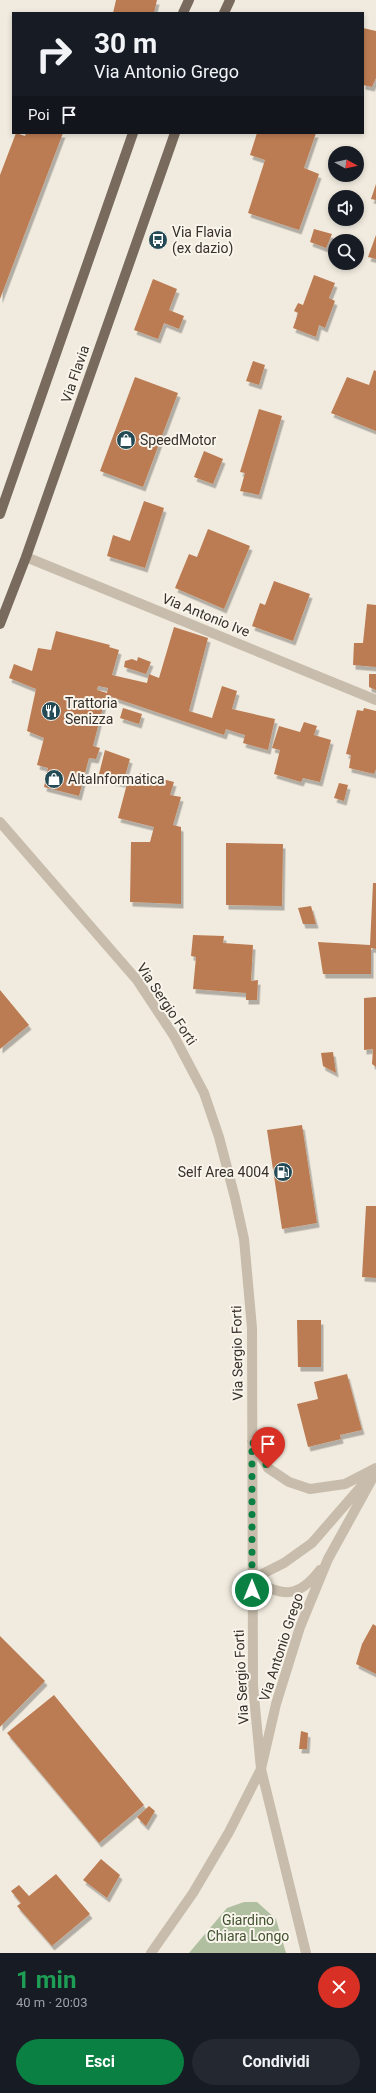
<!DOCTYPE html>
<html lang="it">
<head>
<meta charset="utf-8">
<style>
	:root { --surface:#171b24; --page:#242831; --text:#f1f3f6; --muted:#9ea1a6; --accent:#0b8043 }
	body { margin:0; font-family:Roboto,sans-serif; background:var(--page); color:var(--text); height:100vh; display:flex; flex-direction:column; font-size:15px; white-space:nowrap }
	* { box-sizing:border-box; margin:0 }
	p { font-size:13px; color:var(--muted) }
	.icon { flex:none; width:22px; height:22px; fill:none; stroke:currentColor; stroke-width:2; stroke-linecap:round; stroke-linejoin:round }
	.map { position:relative; height:1953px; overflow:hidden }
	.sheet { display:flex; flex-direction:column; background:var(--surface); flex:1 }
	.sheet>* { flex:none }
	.top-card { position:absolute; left:12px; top:12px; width:352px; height:122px; border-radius:0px; box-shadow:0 2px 6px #0003; background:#171b24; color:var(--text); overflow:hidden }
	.needle { width:26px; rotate:98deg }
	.controls { position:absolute; left:328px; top:146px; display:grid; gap:8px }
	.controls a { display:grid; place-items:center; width:36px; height:36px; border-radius:50%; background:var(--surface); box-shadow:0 2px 6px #0003; font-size:20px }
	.pin { position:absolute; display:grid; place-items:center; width:34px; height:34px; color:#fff; margin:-41px -17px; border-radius:50% 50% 50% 0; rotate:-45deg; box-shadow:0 0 4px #0007 }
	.pin .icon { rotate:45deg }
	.me { position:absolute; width:44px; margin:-22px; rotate:0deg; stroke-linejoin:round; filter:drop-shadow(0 0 3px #0008) }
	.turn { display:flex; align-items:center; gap:14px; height:84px; padding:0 16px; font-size:18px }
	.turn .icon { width:52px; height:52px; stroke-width:2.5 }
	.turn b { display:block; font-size:28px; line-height:34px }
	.then { display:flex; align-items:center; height:38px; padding:0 16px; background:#0003; gap:8px; font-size:15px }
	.round { display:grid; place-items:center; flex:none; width:42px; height:42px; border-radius:21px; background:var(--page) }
	.head { display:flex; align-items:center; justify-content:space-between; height:68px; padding:0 16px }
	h1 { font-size:24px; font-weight:700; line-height:30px; color:#1e9e55 }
	.button { display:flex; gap:8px; margin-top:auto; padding:8px 16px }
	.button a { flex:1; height:46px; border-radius:24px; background:var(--accent); color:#fff; font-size:16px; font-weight:700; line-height:46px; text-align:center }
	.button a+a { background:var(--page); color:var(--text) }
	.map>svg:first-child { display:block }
</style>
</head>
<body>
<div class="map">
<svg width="376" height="1953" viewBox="0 0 376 1953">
	<defs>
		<filter id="shadow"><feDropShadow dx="2.5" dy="4.5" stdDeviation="0" flood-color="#0004"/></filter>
	</defs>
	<rect width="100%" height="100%" fill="#f1ebdf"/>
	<path fill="#b0bfa0" d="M244 1902H257L276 1919 286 1953H189L227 1908Z"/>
	<path fill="#bc7c52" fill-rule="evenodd" filter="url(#shadow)" d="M116 0H157L154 13H113Z
		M363 28 376 31V78L372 87 363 85Z
		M16 133 25 136 26 133H63L0 299V175Z
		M257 133H316L304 168 319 174 299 230 248 213 265 160 250 155Z
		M376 184V200L371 199Z
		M314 229 332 234 326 248 310 242Z
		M376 235V259L368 257Z
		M314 275 335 283 329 298 335 301 325 328 319 325 316 337 293 328 298 313 294 311 298 303 303 305Z
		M153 279 177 289 169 310 184 316 179 329 164 323 158 339 134 330Z
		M253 361 265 365 259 385 246 381Z
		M374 370 376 371V431L331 413 347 377 369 385Z
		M135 377 178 393 143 487 100 471Z
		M259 409 282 416 259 495 240 491 245 473 240 472Z
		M204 451 223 459 213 484 194 477Z
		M144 501 164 508 145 568 107 556 113 535 130 541Z
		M208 529 250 546 224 609 175 588 189 554 197 557Z
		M274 581 310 594 293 641 252 626 260 603 265 605Z
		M367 604 376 605V667L353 665 354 643H363Z
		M174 627 208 638 189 711 212 718 222 686 237 691 232 709 275 719 268 750 243 743 245 735 238 733 226 729 224 735 106 695 93 746 100 748 96 759 89 758 79 796 44 787 48 768 37 765 44 738 27 731 36 689 9 678 14 664 32 671 38 648 51 650 56 631 110 645 109 647 119 650 112 675 147 683 149 674 159 678ZM98 686 108 688 107 693 97 690Z
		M138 657 151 662 146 674 124 667 125 661 132 659 137 661Z
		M369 674H376V690L369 687Z
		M123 708 142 714 139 724 120 718Z
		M364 708 376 711V769L374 774 349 768 351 755 346 754 357 710 363 711Z
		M304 722 317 726 314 735 331 740 320 782 303 778 301 782 274 774 280 750 272 748 279 726 300 732Z
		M105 750 130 759 123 783 98 778Z
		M140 773 174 782 170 795 181 797 173 825 181 827V904L130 902 131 842H150L154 827 118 818 128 780 137 783Z
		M339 783 348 785 344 801 334 798Z
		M226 843 283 844 282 906 226 905Z
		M373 883H376V949L371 948V974H323L318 942 370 945Z
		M311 906 316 924H303L298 908Z
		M193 935 224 936 223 943 253 945 251 981 258 980 257 1000H246V993L193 989 196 957 191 956Z
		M0 990 29 1025 0 1049Z
		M376 997V1067L372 1064 373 1049 364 1050V998Z
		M333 1052 336 1073 323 1066 321 1053Z
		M302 1125 317 1223 282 1229 267 1130Z
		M366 1206H376V1278L362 1277Z
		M297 1320H321V1367H298Z
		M347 1374 362 1430 340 1435 341 1439 308 1447 297 1404 318 1399 314 1382Z
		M373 1624 376 1626V1674L356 1664 362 1644Z
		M0 1636 45 1681 0 1727Z
		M54 1695 144 1805 99 1843 7 1733Z
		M301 1731 308 1733 307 1749H299Z
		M149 1806 155 1811 146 1826 137 1817Z
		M101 1859 120 1875 107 1898 83 1880Z
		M56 1874 90 1914 52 1946 17 1906 21 1903 11 1891 19 1885 29 1896Z"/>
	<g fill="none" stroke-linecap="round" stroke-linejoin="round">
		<path stroke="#c8bdac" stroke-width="10" d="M26 557 376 700
			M0 822 137 980 174 1036 204 1093 219 1137 235 1198 244 1239 252 1328 253 1686 261 1769 306 1953
			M252 1441 268 1468 289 1482 310 1489 345 1484 376 1468
			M252 1579 284 1563 312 1543 365 1482
			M252 1579C282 1596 297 1600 320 1570
			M151 1953 193 1893 229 1832 261 1769 276 1704 300 1627 328 1559 376 1472"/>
		<path stroke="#786a5d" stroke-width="10" d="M183 13 189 0
			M224 13 230 0
			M0 514 133 133
			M0 624 26 557 175 133"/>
	</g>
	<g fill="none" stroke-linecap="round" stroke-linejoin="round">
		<path stroke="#0b8043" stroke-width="7" stroke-dasharray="0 12.6" d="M252 1590V1441L268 1468"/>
	</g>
	<defs>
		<g id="bus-disc" transform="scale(1)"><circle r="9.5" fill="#234a55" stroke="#f9f5ec"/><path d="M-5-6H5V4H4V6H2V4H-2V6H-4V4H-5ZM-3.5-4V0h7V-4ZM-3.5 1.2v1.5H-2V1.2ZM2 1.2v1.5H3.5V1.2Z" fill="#fff"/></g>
		<g id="shop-disc" transform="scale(1)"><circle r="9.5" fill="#234a55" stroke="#f9f5ec"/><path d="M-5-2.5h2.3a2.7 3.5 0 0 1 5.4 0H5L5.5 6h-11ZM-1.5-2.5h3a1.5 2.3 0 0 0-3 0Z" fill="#fff"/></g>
		<g id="restaurant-disc" transform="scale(1)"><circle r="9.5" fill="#234a55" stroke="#f9f5ec"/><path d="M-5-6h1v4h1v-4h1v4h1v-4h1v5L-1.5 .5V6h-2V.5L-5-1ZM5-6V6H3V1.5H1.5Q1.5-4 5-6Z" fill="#fff"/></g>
		<g id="fuel-disc" transform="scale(1)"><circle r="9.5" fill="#234a55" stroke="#f9f5ec"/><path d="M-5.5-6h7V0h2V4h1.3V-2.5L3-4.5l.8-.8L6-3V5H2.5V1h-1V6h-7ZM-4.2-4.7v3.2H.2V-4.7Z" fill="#fff"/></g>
	</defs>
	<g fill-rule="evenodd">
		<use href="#bus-disc" x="158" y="240"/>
		<use href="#shop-disc" x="126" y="440"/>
		<use href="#restaurant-disc" x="51" y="711"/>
		<use href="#shop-disc" x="54" y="779"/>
		<use href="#fuel-disc" x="283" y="1172"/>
	</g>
	<g text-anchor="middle" stroke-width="4" stroke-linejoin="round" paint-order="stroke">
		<g font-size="14" fill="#37302a" stroke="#f9f5ec" text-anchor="start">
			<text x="172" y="237">Via Flavia<tspan x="172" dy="16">(ex dazio)</tspan></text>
			<text x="140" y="445">SpeedMotor</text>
			<text x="65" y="708">Trattoria<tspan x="65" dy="16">Senizza</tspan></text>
			<text x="68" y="784">AltaInformatica</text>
			<text x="269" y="1177" text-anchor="end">Self Area 4004</text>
		</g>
		<g font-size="14" fill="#37302a" stroke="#f9f5ec">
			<text transform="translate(75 374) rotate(-71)" y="5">Via Flavia</text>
			<text transform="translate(206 615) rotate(22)" y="5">Via Antonio Ive</text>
			<text transform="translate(167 1004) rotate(56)" y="5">Via Sergio Forti</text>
			<text transform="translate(237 1353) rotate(-91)" y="5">Via Sergio Forti</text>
			<text transform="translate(281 1647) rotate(-72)" y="5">Via Antonio Grego</text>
			<text transform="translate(241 1677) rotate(-93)" y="5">Via Sergio Forti</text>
		</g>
		<g font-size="14" fill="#415330" stroke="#f9f5ec">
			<text x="248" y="1925">Giardino<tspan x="248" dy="16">Chiara Longo</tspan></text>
		</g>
	</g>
</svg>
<div class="controls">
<a><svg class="needle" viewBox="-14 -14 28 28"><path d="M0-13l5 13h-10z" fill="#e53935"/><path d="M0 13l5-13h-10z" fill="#9ea1a6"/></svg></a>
<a><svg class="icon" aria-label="sound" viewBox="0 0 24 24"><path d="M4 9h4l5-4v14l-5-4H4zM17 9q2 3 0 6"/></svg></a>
<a><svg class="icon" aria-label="search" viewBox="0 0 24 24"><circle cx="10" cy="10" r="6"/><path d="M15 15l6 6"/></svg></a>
</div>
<div class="pin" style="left:268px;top:1468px;background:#d93025"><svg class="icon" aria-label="arrive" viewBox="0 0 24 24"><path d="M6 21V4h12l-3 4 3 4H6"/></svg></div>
<svg class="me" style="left:252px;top:1590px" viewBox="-20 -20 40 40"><circle r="17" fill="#0b8043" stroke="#fff" stroke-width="3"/><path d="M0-11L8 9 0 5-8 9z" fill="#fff"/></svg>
<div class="top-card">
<div class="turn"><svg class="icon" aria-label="right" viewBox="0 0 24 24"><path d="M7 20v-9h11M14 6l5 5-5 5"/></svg><div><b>30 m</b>Via Antonio Grego</div></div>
<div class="then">Poi<svg class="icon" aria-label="arrive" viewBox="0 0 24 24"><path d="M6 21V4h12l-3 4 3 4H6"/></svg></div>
</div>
</div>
<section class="sheet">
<div class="head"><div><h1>1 min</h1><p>40 m · 20:03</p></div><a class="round" style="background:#d93025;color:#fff"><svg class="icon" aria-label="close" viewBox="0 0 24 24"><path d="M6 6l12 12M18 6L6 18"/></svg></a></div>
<div class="button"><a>Esci</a><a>Condividi</a></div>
</section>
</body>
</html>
